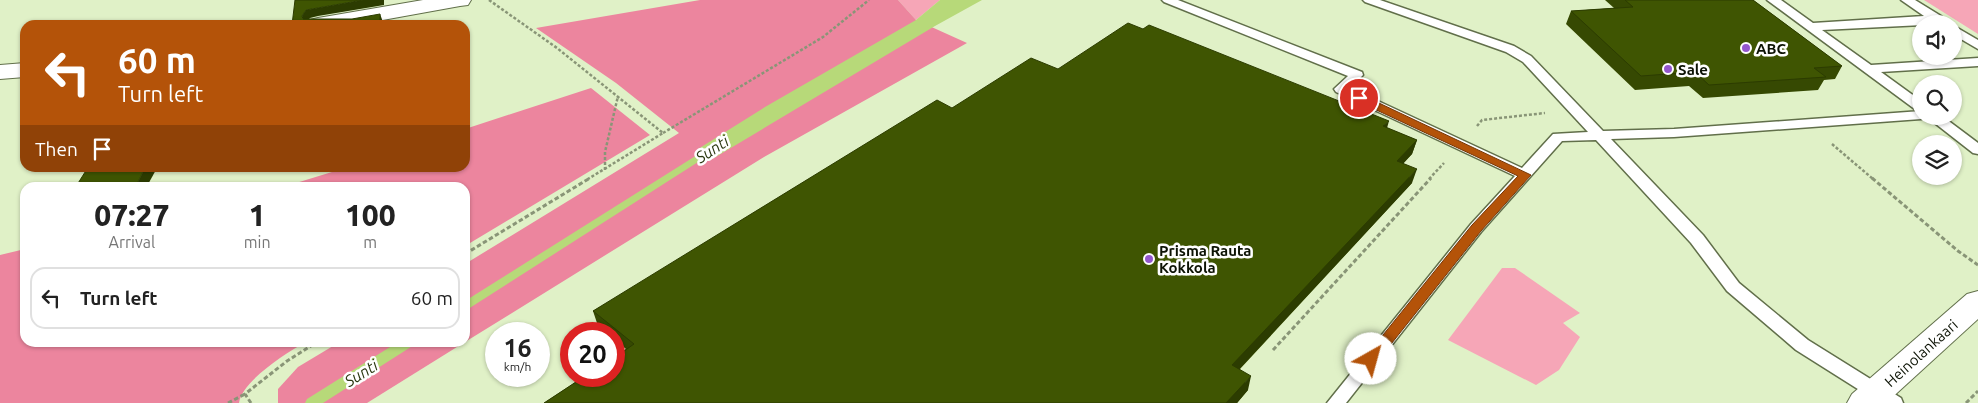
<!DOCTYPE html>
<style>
:root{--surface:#fff;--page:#f2f2f2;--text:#222;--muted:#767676;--line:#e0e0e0}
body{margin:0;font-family:Ubuntu,sans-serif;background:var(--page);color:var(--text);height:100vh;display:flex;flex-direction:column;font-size:19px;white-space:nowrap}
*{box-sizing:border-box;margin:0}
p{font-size:16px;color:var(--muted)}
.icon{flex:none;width:28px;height:28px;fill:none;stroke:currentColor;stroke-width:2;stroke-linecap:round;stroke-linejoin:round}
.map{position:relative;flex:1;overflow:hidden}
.panel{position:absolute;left:20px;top:182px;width:450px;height:165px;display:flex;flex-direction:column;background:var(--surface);border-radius:15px;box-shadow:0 1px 4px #0004}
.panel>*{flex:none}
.guide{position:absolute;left:20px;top:20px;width:450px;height:152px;border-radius:15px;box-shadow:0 1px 4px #0004;background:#b45309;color:#fff;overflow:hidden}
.buttons{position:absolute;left:1912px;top:15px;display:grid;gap:10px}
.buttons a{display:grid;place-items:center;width:50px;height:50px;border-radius:50%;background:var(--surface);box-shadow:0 1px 4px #0004;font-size:25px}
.speed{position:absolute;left:485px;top:322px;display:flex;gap:10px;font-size:25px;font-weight:700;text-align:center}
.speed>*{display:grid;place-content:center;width:65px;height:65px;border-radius:50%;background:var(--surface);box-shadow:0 1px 4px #0004;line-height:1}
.speed small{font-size:12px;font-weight:400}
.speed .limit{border:8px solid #d22;background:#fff;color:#111}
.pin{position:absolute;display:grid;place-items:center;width:42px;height:42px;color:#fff;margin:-21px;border:2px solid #fff;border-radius:50%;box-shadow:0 1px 5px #0007}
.me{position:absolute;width:55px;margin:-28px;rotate:38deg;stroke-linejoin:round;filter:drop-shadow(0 0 4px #0008)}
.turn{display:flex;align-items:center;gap:18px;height:105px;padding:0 15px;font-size:22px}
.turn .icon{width:65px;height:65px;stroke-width:2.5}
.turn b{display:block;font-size:35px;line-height:42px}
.then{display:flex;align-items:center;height:48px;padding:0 15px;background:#0003;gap:10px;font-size:19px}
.eta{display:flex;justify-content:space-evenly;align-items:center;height:85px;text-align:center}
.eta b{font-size:30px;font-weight:800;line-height:35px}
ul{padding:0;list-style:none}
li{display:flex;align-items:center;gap:15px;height:62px;margin:0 10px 8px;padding:0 5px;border:2px solid var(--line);border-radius:15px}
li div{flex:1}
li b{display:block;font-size:19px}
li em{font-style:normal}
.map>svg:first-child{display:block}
</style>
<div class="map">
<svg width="1978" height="403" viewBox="0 0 1978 403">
<rect width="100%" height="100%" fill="#e0f1c7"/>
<g fill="#f6a6b7">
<polygon points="898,0 940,0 916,20"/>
<polygon points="1924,0 1978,0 1978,34"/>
<polygon points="1502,268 1515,268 1580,313 1563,323 1580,337 1559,370 1536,385 1448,340"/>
</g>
<g fill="#ec859e">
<polygon points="700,0 898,0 916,20 967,43 764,157 465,342 465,264 679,133 616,83 536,28"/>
<polygon points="591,88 650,135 465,246 465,188 283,187 345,168 465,168 465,129"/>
<path d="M25,249V342L304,343C285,354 242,381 239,403H0V255Z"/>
<polygon points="465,342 367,403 278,403 278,389 298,367 338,343"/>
</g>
<polygon fill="#b7d979" points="940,0 982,0 935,26 714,158 698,149 765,107 916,20"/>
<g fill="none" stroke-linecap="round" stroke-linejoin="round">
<g fill="#b7d979" fill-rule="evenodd">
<polygon points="705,150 710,153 709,155 465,311 465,301"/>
<polygon points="398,342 415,342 414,345 323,403 305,403 307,399"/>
</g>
<g stroke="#616f4a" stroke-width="3">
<g id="service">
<polygon points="1162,0 1178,0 1362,72 1363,75 1350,88 1522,168 1553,134 1588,132 1523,62 1506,52 1365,2 1363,0 1380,0 1514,46 1531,56 1603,131 1674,129 1921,111 1916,110 1767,0 1781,0 1813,23 1924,16 1901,0 1915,0 1941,16 1945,21 1943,24 1822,30 1871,65 1978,58 1978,66 1881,72 1921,101 1921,116 1942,116 1978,143 1978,154 1973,153 1927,117 1921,119 1674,137 1611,139 1703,235 1739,283 1808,340 1901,398 1903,403 1880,403 1796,350 1727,291 1691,243 1596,140 1562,141 1481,232 1346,403 1327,403 1471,224 1515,176 1336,92 1334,89 1348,76 1164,2"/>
<polygon points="1954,26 1978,40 1978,49 1954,35"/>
</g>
</g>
<g stroke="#616f4a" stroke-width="2">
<g id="minor">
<polygon points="423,0 471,0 468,5 460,6 355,25 307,25 310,20 318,18"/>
<polygon points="25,63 25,77 0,79 0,65"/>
</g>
</g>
<g stroke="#616f4a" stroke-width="2">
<polygon id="tertiary" points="1978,291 1978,319 1886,403 1847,403 1852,394 1967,294"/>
</g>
<g stroke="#899577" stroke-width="2.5" stroke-dasharray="3 2" stroke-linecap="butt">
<polyline points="489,0 557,48 663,133 588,179"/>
<polyline points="1477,126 1482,120 1545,113"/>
<polyline points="663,133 823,37 869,0"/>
<polyline points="1832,144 1873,179"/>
<polyline points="605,170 605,152 618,96"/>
<polyline points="1429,179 1444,163"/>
</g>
<g stroke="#899577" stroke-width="3" stroke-dasharray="4.5 2.5" stroke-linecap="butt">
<polyline points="1872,178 1958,251 1978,265"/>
<polyline points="465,254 590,178"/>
<polyline points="1273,350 1431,178"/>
<polyline points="228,403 245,394"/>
<polyline points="251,403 245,394 287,361 317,342"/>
<polyline points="1966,403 1978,391"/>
</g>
<use href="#service" fill="#fff" fill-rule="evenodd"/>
<use href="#minor" fill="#fff" fill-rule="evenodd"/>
<use href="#tertiary" fill="#fff" fill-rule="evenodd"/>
</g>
<g fill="#364902">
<polygon points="1605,0 1753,0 1842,66 1835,79 1824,80 1818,90 1703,98 1689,86 1635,90 1566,24 1571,11 1614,8"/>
<polygon points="1058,69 1387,128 1417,140 1412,154 1403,163 1412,183 1240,369 1248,390 1237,403 544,403 626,349 614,339 614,334 607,334 598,326 593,311 952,108"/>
</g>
<g fill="#2c3c01">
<polygon points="363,0 384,0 384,5 318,16 310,18 305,24 302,16 306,10"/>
<polygon points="380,14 383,22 383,25 380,25"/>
<polygon points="1389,121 1385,135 1383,126"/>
<polygon points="1417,140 1412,154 1393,175 1397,161"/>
<polygon points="145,168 157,168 146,188 135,188"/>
<polygon points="1417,169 1412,183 1229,380 1232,365"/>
<polygon points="1251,376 1248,390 1237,403 1226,403"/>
</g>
<g fill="#3f5502" stroke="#2c3c01">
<polygon points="295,0 363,0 306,10 302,16 303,19 352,19 380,14 380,25 292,25"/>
<polygon points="1625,0 1753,0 1842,66 1814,68 1826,77 1709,85 1695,72 1641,76 1571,11 1633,7"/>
<polygon points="1128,23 1143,29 1149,25 1389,121 1383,126 1417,140 1397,161 1417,169 1232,365 1251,376 1226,403 544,403 585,376 614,376 614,358 634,344 593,311 937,100 952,108 1031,58 1058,69"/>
<polygon points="98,168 145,168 135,188 75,188 87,169"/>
</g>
<polygon fill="#b45309" stroke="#753606" points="1355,95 1362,95 1531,175 1481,231 1376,363 1366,363 1364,359 1366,356 1472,225 1518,176 1355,100"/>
<g fill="#9457ce" stroke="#fff" stroke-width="2">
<circle cx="1746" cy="48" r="5"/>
<circle cx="1668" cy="69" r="5"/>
<circle cx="1149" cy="259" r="5"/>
</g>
<g text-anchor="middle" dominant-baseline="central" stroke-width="5" stroke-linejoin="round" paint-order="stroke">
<g font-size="15" font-weight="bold" fill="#0d1305" stroke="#fff" text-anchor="start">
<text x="1756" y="48">ABC</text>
<text x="1678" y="69">Sale</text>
<text x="1159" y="250">Prisma Rauta<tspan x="1159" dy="17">Kokkola</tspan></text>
</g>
<g font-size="15" fill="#0d1305" stroke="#fff">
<text transform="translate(1921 353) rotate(-42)">Heinolankaari</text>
</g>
<g font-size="16" font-style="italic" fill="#2b3811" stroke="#fff">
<text transform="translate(712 149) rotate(-33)">Sunti</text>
<text transform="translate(361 373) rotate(-32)">Sunti</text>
</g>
</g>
</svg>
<div class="buttons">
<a><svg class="icon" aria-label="sound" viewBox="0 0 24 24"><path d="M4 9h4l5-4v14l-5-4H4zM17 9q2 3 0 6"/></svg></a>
<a><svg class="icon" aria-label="search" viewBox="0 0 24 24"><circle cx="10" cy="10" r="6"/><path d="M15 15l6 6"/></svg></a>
<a><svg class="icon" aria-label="layers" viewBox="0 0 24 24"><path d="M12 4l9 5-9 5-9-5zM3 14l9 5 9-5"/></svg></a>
</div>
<div class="speed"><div>16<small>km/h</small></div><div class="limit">20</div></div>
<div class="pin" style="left:1359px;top:98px;background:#d93025"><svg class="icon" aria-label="arrive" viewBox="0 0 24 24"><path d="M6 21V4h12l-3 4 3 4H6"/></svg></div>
<svg class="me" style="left:1371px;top:359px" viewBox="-20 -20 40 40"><circle r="19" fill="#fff"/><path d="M0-13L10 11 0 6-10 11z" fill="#b45309"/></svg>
<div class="guide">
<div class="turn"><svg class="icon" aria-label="left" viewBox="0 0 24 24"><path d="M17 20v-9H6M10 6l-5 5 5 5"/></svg><div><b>60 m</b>Turn left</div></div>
<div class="then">Then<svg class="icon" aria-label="arrive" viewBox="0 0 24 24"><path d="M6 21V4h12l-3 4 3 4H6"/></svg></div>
</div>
<section class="panel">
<div class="eta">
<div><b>07:27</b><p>Arrival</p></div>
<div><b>1</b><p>min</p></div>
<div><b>100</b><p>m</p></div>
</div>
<ul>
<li><svg class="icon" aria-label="left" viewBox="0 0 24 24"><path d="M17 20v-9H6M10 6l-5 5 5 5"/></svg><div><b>Turn left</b></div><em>60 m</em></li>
</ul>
</section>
</div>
